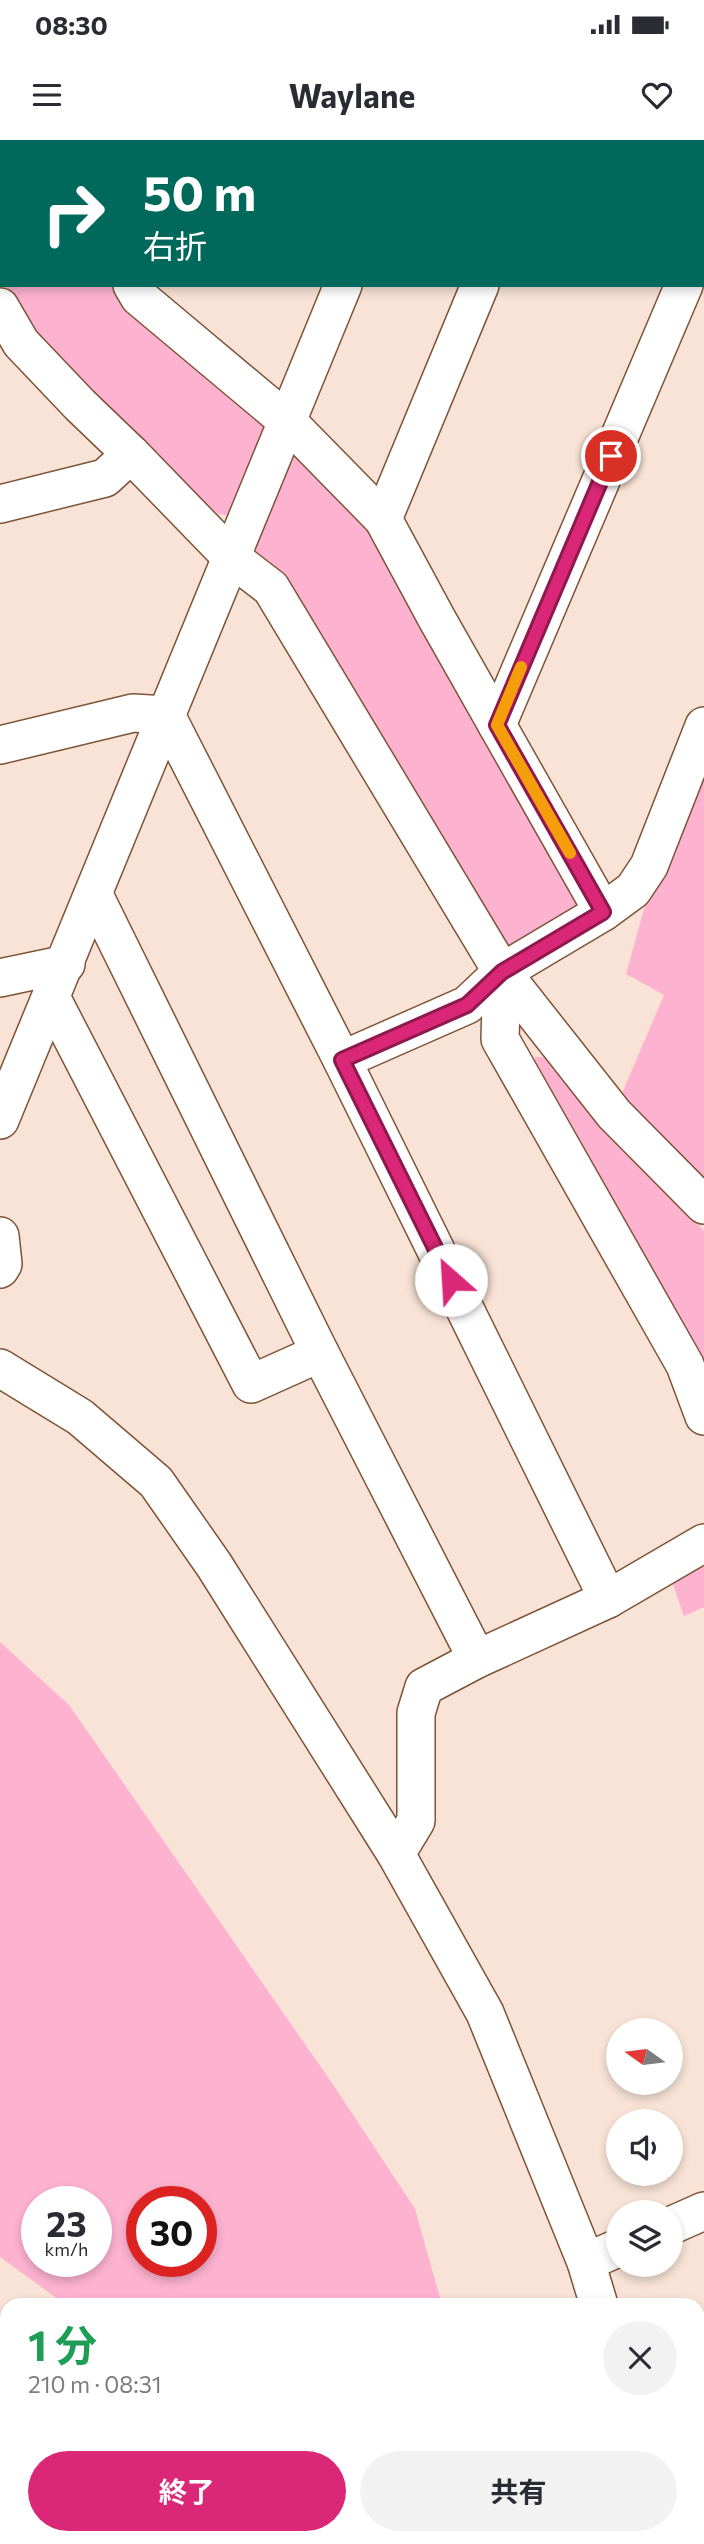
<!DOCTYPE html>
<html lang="ja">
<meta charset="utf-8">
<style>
:root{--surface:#fff;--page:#f2f2f3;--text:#2b2b33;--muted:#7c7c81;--accent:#db2777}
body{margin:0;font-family:Commissioner,"Noto Sans JP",sans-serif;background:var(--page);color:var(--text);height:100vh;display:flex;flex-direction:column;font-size:26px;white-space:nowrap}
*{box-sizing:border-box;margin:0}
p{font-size:23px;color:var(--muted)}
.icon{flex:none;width:38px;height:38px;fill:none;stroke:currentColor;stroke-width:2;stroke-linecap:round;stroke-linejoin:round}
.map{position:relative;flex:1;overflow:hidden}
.sheet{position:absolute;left:0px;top:2158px;width:705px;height:247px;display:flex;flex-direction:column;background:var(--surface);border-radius:21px 21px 0 0;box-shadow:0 4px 10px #0003}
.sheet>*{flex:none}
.banner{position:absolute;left:0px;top:0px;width:705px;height:147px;box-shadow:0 4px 10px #0003;background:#00695c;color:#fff;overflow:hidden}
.needle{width:46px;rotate:284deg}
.tools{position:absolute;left:606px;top:1878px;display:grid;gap:14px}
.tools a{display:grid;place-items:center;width:77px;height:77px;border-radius:50%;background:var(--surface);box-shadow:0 4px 10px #0003;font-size:35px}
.speed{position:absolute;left:21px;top:2046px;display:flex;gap:14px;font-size:35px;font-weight:700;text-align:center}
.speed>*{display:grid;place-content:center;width:91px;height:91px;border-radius:50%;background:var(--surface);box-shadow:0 4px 10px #0003;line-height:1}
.speed small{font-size:18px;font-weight:400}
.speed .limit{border:10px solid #d22;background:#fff;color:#111}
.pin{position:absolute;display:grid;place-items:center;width:60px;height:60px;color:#fff;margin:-30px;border:4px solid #fff;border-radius:50%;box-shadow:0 2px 7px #0007}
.me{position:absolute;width:77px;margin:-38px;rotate:334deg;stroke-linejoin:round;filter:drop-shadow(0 0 5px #0008)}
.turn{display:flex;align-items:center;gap:24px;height:147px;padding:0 28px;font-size:32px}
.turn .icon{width:91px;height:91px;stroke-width:2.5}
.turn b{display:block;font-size:49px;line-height:60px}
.round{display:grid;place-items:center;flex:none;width:74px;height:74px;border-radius:37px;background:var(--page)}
.summary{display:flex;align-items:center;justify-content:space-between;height:119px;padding:0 28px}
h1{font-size:42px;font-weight:700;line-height:52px;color:#1e9e55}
.button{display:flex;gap:14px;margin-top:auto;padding:14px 28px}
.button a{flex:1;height:80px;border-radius:42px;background:var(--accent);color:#fff;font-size:28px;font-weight:700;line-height:80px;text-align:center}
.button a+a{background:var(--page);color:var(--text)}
.status{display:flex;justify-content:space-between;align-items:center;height:49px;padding:0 35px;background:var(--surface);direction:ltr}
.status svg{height:19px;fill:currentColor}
header{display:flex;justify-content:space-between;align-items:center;height:91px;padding:0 28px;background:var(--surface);font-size:32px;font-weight:700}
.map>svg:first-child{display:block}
</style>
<div class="status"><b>08:30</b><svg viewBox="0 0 49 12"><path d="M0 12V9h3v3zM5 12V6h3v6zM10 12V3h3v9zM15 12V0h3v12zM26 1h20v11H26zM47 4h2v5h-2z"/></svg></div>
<header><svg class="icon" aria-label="menu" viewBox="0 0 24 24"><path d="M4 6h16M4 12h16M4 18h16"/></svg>Waylane<svg class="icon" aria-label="heart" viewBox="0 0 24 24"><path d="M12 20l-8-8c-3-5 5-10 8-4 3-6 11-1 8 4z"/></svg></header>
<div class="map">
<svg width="704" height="2404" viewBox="0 0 704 2404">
<rect width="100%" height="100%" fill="#f8e3d6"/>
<g fill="#fdb2d0" fill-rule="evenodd">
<polygon points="4,145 119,145 260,275 266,290 233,376 218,374 140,307 31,200"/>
<polygon points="307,310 377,386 582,752 577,770 513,808 501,801 257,423 255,398 291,315"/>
<polygon points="704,623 704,1052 620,958 664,855 626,834 644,769"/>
<polygon points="535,917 544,917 704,1091 704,1245 535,926"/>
<polygon points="704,1413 704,1467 684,1476 669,1433"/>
<path d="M0,1502L69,1565L334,1946L415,2069L442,2165H277L266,2159L232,2165H66L0,2117ZM37,2062H96V2121H37ZM142,2062H201V2121H142Z"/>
<polygon points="355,2398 534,2398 538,2404 354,2404"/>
</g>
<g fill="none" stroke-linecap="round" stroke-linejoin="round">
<g stroke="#7e5336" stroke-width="40">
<g id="street">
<polyline points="96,0 96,2"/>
<polyline points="173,2 173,0"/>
<polyline points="403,2 404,0"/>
<polyline points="540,2 541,0"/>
<polyline points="704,97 704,96"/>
<polyline points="132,145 139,157 287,281 383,379 437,479 603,772"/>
<polyline points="0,167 21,203 80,265 131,314 232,418 271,448 502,832 614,974 704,1065"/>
<polyline points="0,364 105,338 131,314"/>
<polyline points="383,379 480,145"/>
<polyline points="497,585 684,145"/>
<polyline points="0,605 133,573 166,575 342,920 608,1459"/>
<polyline points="94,755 320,1213 477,1519"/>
<polyline points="502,832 500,899 685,1225 704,1276"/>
<polyline points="0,838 66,824"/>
<polyline points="52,859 251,1244 320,1213"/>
<polyline points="342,920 467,865 502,832 603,772 633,750 649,726 704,586"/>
<polyline points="0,980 343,145"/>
<polyline points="0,1096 3,1124 0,1129"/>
<polyline points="0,1228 80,1277 156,1342 214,1425 396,1714 485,1873 586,2122 599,2165"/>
<polyline points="396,1714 416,1681 416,1573 424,1547 477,1519 608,1459 704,1403"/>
<polyline points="670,2086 704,2071"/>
<polyline points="586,2122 618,2108"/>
<polyline points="668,2398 670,2404"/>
</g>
</g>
<use href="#street" stroke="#fff" stroke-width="37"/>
</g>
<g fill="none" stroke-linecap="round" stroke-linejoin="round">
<g stroke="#8e194d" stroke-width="18">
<polyline id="route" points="451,1140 342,920 467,865 502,832 603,772 497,585 611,316"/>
</g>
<use href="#route" stroke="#db2777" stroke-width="12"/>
<polyline stroke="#f59e0b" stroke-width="12" points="521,527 497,585 570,713"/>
</g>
</svg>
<div class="tools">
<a><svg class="needle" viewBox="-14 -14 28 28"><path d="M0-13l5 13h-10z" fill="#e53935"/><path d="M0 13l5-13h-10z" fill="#7c7c81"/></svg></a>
<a><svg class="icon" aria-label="sound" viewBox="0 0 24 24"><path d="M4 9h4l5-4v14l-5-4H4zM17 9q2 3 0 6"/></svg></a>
<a><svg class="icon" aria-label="layers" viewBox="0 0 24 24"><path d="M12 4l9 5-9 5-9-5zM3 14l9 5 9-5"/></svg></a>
</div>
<div class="speed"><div>23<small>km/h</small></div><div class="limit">30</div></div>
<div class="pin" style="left:611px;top:316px;background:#d93025"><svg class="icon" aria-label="arrive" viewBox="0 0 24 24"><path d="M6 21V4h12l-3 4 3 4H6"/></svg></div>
<svg class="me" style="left:451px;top:1140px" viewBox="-20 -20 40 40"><circle r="19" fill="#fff"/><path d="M0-13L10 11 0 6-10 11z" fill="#db2777"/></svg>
<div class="banner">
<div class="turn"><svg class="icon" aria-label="right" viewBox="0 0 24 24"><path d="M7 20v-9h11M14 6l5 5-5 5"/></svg><div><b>50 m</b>右折</div></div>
</div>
<section class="sheet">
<div class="summary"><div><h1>1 分</h1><p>210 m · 08:31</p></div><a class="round"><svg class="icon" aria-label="close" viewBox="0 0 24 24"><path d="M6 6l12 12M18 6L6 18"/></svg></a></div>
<div class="button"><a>終了</a><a>共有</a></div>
</section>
</div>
